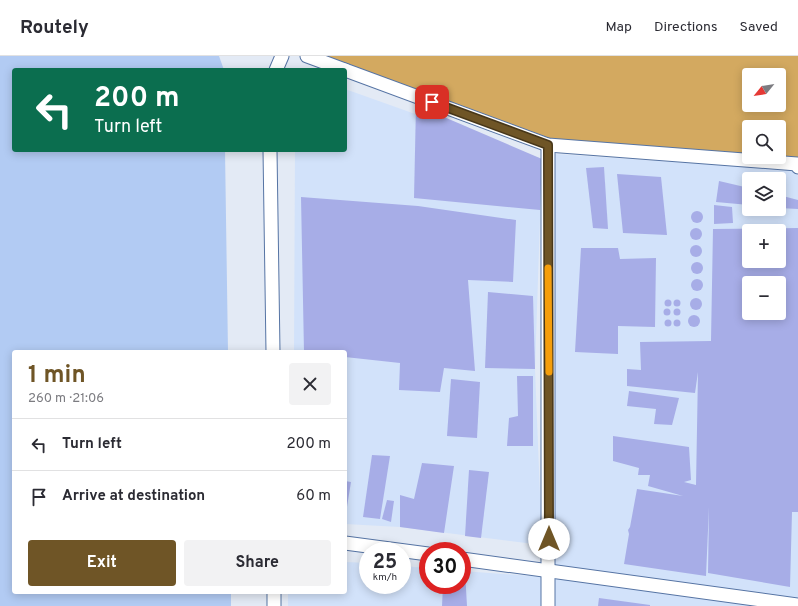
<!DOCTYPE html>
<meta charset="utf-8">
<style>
:root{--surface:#fff;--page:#f2f2f3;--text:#2b2b33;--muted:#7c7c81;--line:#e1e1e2;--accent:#6f5526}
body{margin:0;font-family:Overpass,sans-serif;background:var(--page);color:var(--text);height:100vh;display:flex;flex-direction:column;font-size:15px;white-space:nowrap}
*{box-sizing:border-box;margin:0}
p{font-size:13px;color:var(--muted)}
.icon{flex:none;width:22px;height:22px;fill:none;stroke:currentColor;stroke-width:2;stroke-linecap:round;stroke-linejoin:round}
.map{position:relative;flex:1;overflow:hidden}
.panel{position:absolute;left:12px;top:294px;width:335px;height:244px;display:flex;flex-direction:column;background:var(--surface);border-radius:4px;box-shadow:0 2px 10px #0003}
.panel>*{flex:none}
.top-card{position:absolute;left:12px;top:12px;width:335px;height:84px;border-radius:4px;box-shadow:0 2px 10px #0003;background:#0b6e4f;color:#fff;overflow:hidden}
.needle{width:26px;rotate:240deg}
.tools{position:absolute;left:742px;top:12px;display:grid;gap:8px}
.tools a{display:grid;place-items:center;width:44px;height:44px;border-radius:4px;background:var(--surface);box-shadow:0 2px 10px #0003;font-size:20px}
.speed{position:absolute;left:359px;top:486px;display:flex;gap:8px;font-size:20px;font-weight:700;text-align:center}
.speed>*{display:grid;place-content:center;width:52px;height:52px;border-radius:50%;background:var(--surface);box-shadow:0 2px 10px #0003;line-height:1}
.speed small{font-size:10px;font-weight:400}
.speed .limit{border:6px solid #d22;background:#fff;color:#111}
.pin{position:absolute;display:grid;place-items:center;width:34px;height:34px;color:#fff;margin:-17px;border-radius:8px;box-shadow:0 2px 6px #0006}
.me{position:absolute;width:44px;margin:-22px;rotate:0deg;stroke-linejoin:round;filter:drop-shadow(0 0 3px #0008)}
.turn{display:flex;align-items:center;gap:14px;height:84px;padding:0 16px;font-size:18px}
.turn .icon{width:52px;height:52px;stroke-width:2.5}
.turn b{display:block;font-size:28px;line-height:34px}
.round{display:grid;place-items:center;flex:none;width:42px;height:42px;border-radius:4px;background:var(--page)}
.head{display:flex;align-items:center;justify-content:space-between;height:68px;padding:0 16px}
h1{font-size:24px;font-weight:700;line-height:30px;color:var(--accent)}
.action{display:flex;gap:8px;margin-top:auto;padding:8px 16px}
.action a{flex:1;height:46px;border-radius:4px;background:var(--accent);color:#fff;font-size:16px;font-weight:700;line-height:46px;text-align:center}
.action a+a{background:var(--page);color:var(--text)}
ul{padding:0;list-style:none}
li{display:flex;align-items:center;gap:12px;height:52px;padding:0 16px;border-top:1px solid var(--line)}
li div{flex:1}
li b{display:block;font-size:15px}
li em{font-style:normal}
header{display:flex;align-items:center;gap:24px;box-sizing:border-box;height:56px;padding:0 20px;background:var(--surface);border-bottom:1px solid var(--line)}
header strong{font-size:19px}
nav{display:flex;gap:22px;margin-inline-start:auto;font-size:14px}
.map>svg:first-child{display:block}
</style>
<header>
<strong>Routely</strong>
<nav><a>Map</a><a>Directions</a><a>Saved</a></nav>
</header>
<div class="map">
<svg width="798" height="550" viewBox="0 0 798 550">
<rect width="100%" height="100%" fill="#e3eaf5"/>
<g fill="#d2e2fa" fill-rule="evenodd">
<polygon points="345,33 542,103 535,313 542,489 400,471 345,468 345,296 294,296 295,94 345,94"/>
<path d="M555,98L794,114L798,120V550H548ZM749,123H779V153H749ZM749,175H779V205H749ZM749,227H779V257H749Z"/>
<polygon points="345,506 368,507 368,529 402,529 402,510 428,512 428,529 462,529 462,515 544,521 543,550 288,550 288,536 345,536"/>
</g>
<path fill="#d3a960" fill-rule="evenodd" d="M304,0H798V111L548,89ZM749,19H779V49H749ZM749,71H779V101H749Z"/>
<polygon fill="#b2cbf3" points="0,0 219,0 224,14 14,14 14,94 225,94 228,296 14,296 14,536 231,536 231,550 0,550"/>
<g fill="#a7ade7" fill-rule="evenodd">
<polygon points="416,49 542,103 540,154 414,142"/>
<polygon points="604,111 608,173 593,172 586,112"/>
<polygon points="617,118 661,121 667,179 623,177"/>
<polygon points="719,125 749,132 749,149 716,146"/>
<polygon points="779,139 798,144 798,153 779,152"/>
<polygon points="301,141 418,150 516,164 513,226 468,224 475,315 444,312 440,336 399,334 400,307 345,301 345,296 304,296"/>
<polygon points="714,149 732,151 733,167 714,168"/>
<circle cx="697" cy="161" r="6"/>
<circle cx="696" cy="178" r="6"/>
<path d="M798,172V456H792L790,531L708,517L709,451L706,520L624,508L629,478L628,474L630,471L637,433L683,440L648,430L650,419H638L639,412L613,405V380L689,391L691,424L684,426L696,429L698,316L695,337L627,330V313L641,314L640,286L711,285L713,173ZM749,175H779V205H749ZM749,227H779V257H749Z"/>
<circle cx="696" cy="195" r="6"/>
<polygon points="581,192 618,192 620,203 656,202 655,271 618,270 618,298 575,296"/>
<circle cx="697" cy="212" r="6"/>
<circle cx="697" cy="229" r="6"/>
<polygon points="488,236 533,240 535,313 485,312"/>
<circle cx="696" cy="248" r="6"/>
<circle cx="677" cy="247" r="3.5"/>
<circle cx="668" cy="247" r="3.5"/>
<circle cx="677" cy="256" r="3.5"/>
<circle cx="667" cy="256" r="3.5"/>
<circle cx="694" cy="265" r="6"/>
<circle cx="668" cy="267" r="3.5"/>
<circle cx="677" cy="267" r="3.5"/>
<polygon points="517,320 533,320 533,390 507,390 509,362 518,360"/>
<polygon points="451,323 480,326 477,382 447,380"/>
<polygon points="629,335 679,342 672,369 654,368 656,353 627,350"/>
<polygon points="372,399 390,400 380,463 363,461"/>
<polygon points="422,407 454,410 444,477 400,471 400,439 414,443"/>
<polygon points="469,414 489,416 481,482 465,480"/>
<polygon points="345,425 351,426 346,457 345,456"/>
<polygon points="387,444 394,445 391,466 382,463"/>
<polygon points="462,515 465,515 467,550 442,550 443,529 462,529"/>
<polygon points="599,542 650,549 650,550 598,550"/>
</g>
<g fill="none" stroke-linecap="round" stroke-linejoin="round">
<g stroke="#5674a4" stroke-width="15">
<g id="minor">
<polyline points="307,0 345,14"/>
<polyline points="276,14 282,0"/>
<polyline points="345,14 548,89 797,108 798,111"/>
<polyline points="548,89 548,550"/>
<polyline points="270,94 273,296"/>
<polyline points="345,487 428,498"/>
<polyline points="462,503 798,549"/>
<polyline points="274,550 274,536"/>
</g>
</g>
<use href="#minor" stroke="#fff" stroke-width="13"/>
</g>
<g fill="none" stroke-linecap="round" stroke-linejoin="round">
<g stroke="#483719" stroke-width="10">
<polyline id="route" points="432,46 548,89 549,483"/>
</g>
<use href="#route" stroke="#6f5526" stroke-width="7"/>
<polyline stroke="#f59e0b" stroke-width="7" points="548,212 549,316"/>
</g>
</svg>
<div class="tools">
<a><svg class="needle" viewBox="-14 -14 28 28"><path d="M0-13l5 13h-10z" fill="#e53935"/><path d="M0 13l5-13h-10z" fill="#7c7c81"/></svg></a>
<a><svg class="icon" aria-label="search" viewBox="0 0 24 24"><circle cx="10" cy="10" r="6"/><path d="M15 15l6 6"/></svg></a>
<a><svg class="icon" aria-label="layers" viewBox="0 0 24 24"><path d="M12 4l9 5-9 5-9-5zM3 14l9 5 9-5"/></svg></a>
<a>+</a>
<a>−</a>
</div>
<div class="speed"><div>25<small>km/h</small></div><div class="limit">30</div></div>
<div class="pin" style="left:432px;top:46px;background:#d93025"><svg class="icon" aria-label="arrive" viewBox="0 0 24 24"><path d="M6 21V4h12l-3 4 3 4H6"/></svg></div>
<svg class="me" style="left:549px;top:483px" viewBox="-20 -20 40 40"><circle r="19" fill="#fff"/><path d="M0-13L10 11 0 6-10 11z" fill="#6f5526"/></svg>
<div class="top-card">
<div class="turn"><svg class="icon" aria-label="left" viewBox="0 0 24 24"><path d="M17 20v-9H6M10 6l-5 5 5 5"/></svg><div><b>200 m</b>Turn left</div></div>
</div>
<section class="panel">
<div class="head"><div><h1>1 min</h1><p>260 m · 21:06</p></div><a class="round"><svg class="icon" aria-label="close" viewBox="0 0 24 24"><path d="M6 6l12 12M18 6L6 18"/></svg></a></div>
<ul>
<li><svg class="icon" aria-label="left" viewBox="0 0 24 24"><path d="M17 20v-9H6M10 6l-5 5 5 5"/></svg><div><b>Turn left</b></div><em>200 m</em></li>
<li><svg class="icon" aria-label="arrive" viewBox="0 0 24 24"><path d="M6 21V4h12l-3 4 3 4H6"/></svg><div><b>Arrive at destination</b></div><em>60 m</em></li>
</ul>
<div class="action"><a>Exit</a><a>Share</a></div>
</section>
</div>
